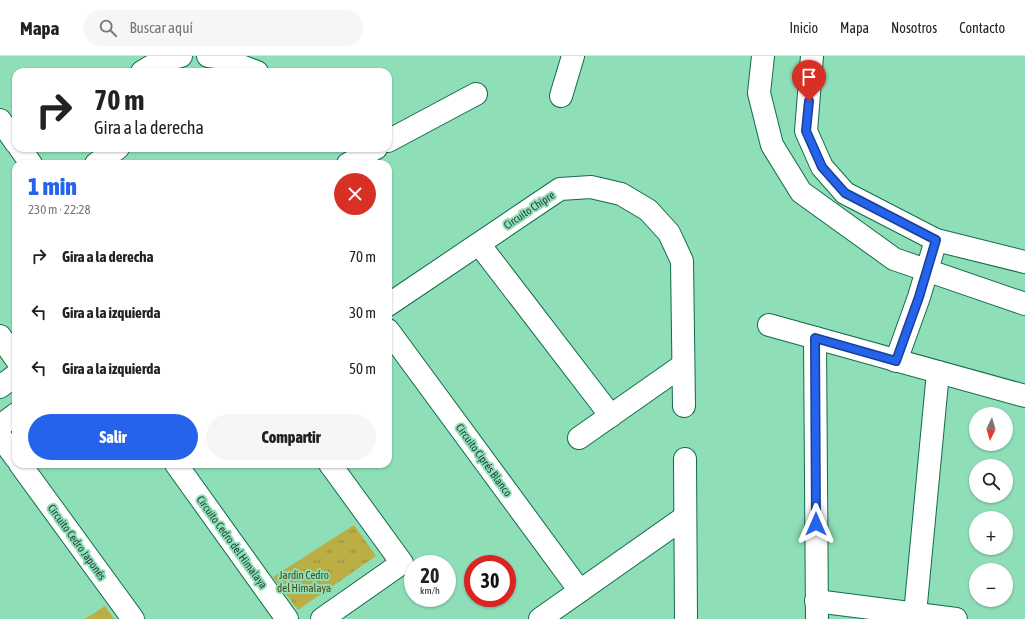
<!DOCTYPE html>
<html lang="es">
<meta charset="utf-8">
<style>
:root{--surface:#fff;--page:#f6f6f6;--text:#222;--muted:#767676;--line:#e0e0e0;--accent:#2563eb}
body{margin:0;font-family:"Asap Condensed",sans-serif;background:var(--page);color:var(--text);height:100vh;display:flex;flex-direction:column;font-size:15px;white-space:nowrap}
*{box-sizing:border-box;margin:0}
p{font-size:13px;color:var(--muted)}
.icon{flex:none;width:22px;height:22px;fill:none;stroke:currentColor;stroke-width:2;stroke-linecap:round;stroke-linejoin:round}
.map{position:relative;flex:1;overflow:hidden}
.details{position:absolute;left:12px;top:104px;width:380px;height:308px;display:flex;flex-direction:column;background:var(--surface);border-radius:12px;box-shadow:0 1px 3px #0004}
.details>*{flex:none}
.hud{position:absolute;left:12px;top:12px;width:380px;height:84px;border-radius:12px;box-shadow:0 1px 3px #0004;background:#fff;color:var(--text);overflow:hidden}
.needle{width:26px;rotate:185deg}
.fabs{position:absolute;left:969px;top:351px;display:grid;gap:8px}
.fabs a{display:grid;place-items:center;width:44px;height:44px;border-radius:50%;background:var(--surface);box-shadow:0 1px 3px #0004;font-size:20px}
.speed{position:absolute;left:404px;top:499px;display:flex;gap:8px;font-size:20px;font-weight:700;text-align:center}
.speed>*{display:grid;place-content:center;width:52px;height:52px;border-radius:50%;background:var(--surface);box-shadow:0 1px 3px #0004;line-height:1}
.speed small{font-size:10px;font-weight:400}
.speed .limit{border:6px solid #d22;background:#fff;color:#111}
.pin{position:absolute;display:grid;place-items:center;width:34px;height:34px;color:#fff;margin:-41px -17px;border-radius:50% 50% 50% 0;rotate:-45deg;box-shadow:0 0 4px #0007}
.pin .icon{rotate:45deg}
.me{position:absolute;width:44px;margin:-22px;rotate:0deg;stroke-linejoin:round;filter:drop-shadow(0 0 3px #0008)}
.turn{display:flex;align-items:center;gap:14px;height:84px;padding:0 16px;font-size:18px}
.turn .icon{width:52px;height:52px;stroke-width:2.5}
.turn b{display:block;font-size:28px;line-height:34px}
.round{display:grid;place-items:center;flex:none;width:42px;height:42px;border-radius:21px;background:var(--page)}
.summary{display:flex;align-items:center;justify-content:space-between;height:68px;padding:0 16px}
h1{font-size:24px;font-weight:800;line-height:30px;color:var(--accent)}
.action{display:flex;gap:8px;margin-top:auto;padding:8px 16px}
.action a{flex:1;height:46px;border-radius:24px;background:var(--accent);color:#fff;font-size:16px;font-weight:800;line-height:46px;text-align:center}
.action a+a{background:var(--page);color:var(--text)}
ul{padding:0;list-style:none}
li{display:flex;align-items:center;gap:12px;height:56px;padding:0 16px}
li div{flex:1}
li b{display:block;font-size:15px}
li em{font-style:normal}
header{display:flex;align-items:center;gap:24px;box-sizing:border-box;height:56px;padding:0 20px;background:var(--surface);border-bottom:1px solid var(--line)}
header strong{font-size:19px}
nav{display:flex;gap:22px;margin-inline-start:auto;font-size:14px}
.search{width:280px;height:36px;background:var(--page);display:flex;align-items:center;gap:10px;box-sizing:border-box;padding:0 14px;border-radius:22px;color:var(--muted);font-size:15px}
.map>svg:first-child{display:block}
</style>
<header>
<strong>Mapa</strong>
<div class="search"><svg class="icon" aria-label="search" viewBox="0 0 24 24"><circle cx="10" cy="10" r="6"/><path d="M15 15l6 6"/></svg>Buscar aquí</div>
<nav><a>Inicio</a><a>Mapa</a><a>Nosotros</a><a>Contacto</a></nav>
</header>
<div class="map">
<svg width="1025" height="563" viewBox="0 0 1025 563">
<defs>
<pattern id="park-tufts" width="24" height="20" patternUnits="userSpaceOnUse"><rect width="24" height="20" fill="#bbae44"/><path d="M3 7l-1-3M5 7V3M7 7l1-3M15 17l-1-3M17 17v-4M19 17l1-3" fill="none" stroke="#978f39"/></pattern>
</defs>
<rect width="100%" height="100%" fill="#8edeb8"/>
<g fill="url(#park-tufts)">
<polygon points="354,469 376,500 298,554 273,521"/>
<polygon points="105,550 114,563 85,563"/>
</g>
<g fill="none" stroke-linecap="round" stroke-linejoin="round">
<g stroke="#116c4b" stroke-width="24">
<g id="minor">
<polyline points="208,0 217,1 257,16"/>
<polyline points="763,0 759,37 772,89 801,136 894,203 1025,248"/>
<polyline points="812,0 806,75 822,111 845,137 936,184 1025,206"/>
<path d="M142,16C154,8 167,2 181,0"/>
<polyline points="561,40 573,0"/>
<polyline points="0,64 16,87"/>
<polyline points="388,85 476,38"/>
<polyline points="20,92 31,108"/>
<polyline points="96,108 118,92"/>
<polyline points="348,108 376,92"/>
<polyline points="479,188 611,360"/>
<polyline points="388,249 560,133 591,131 621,138 648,154 669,177 682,205 684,350"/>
<polyline points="769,269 1025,340"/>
<polyline points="388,274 580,535"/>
<polyline points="0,280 16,303"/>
<polyline points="815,282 817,563"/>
<polyline points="896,305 919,241 936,184"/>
<polyline points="0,331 16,319"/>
<polyline points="0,370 16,358"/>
<polyline points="0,380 16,402"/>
<polyline points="579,382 683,309"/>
<polyline points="685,403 686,563"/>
<polyline points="20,408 133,563"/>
<polyline points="176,408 287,563"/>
<polyline points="816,545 956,563"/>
<polyline points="915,558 938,316"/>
<polyline points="322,563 402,507 330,408"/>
<polyline points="540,563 685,461"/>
</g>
</g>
<use href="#minor" stroke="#fff" stroke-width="22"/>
</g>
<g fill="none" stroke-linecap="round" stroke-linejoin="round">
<g stroke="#184099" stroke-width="10">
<polyline id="route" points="809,45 806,75 822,111 845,137 936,184 919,241 896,305 815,282 816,468"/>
</g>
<use href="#route" stroke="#2563eb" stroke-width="7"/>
</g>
<g text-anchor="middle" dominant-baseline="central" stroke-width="4" stroke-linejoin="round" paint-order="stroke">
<g font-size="11" fill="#1c3e2f" stroke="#8edeb8">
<text transform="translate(529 154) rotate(-34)">Circuito Chipre</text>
<text transform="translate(484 404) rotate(54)">Circuito Ciprés Blanco</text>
<text transform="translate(77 486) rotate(54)">Circuito Cedro Japonés</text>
<text transform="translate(232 486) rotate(54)">Circuito Cedro del Himalaya</text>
</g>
<g font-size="11" fill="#514b1b" stroke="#8edeb8">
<text x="304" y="519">Jardin Cedro<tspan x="304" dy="13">del Himalaya</tspan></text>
</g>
</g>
</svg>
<div class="fabs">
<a><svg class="needle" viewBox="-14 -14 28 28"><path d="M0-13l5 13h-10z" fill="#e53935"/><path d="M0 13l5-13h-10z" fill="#767676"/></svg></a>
<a><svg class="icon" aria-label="search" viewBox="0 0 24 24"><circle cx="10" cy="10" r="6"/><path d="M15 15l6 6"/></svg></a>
<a>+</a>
<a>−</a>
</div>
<div class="speed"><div>20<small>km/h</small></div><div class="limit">30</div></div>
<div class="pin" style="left:809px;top:45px;background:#d93025"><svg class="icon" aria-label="arrive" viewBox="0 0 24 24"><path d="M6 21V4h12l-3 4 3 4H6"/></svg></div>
<svg class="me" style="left:816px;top:468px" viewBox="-20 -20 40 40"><path d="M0-17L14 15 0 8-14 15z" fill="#2563eb" stroke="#fff" stroke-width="4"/></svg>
<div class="hud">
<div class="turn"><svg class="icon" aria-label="right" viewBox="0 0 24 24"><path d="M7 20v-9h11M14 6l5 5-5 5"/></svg><div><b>70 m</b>Gira a la derecha</div></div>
</div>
<section class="details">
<div class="summary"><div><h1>1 min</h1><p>230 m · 22:28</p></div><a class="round" style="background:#d93025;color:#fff"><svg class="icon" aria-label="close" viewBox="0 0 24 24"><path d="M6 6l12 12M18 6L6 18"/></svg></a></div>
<ul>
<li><svg class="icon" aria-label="right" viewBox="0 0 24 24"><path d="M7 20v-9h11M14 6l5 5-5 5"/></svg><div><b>Gira a la derecha</b></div><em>70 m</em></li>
<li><svg class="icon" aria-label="left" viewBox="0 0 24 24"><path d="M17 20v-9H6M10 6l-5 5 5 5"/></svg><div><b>Gira a la izquierda</b></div><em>30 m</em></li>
<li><svg class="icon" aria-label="left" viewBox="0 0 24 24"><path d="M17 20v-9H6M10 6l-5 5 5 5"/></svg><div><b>Gira a la izquierda</b></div><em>50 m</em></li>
</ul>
<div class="action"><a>Salir</a><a>Compartir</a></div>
</section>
</div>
